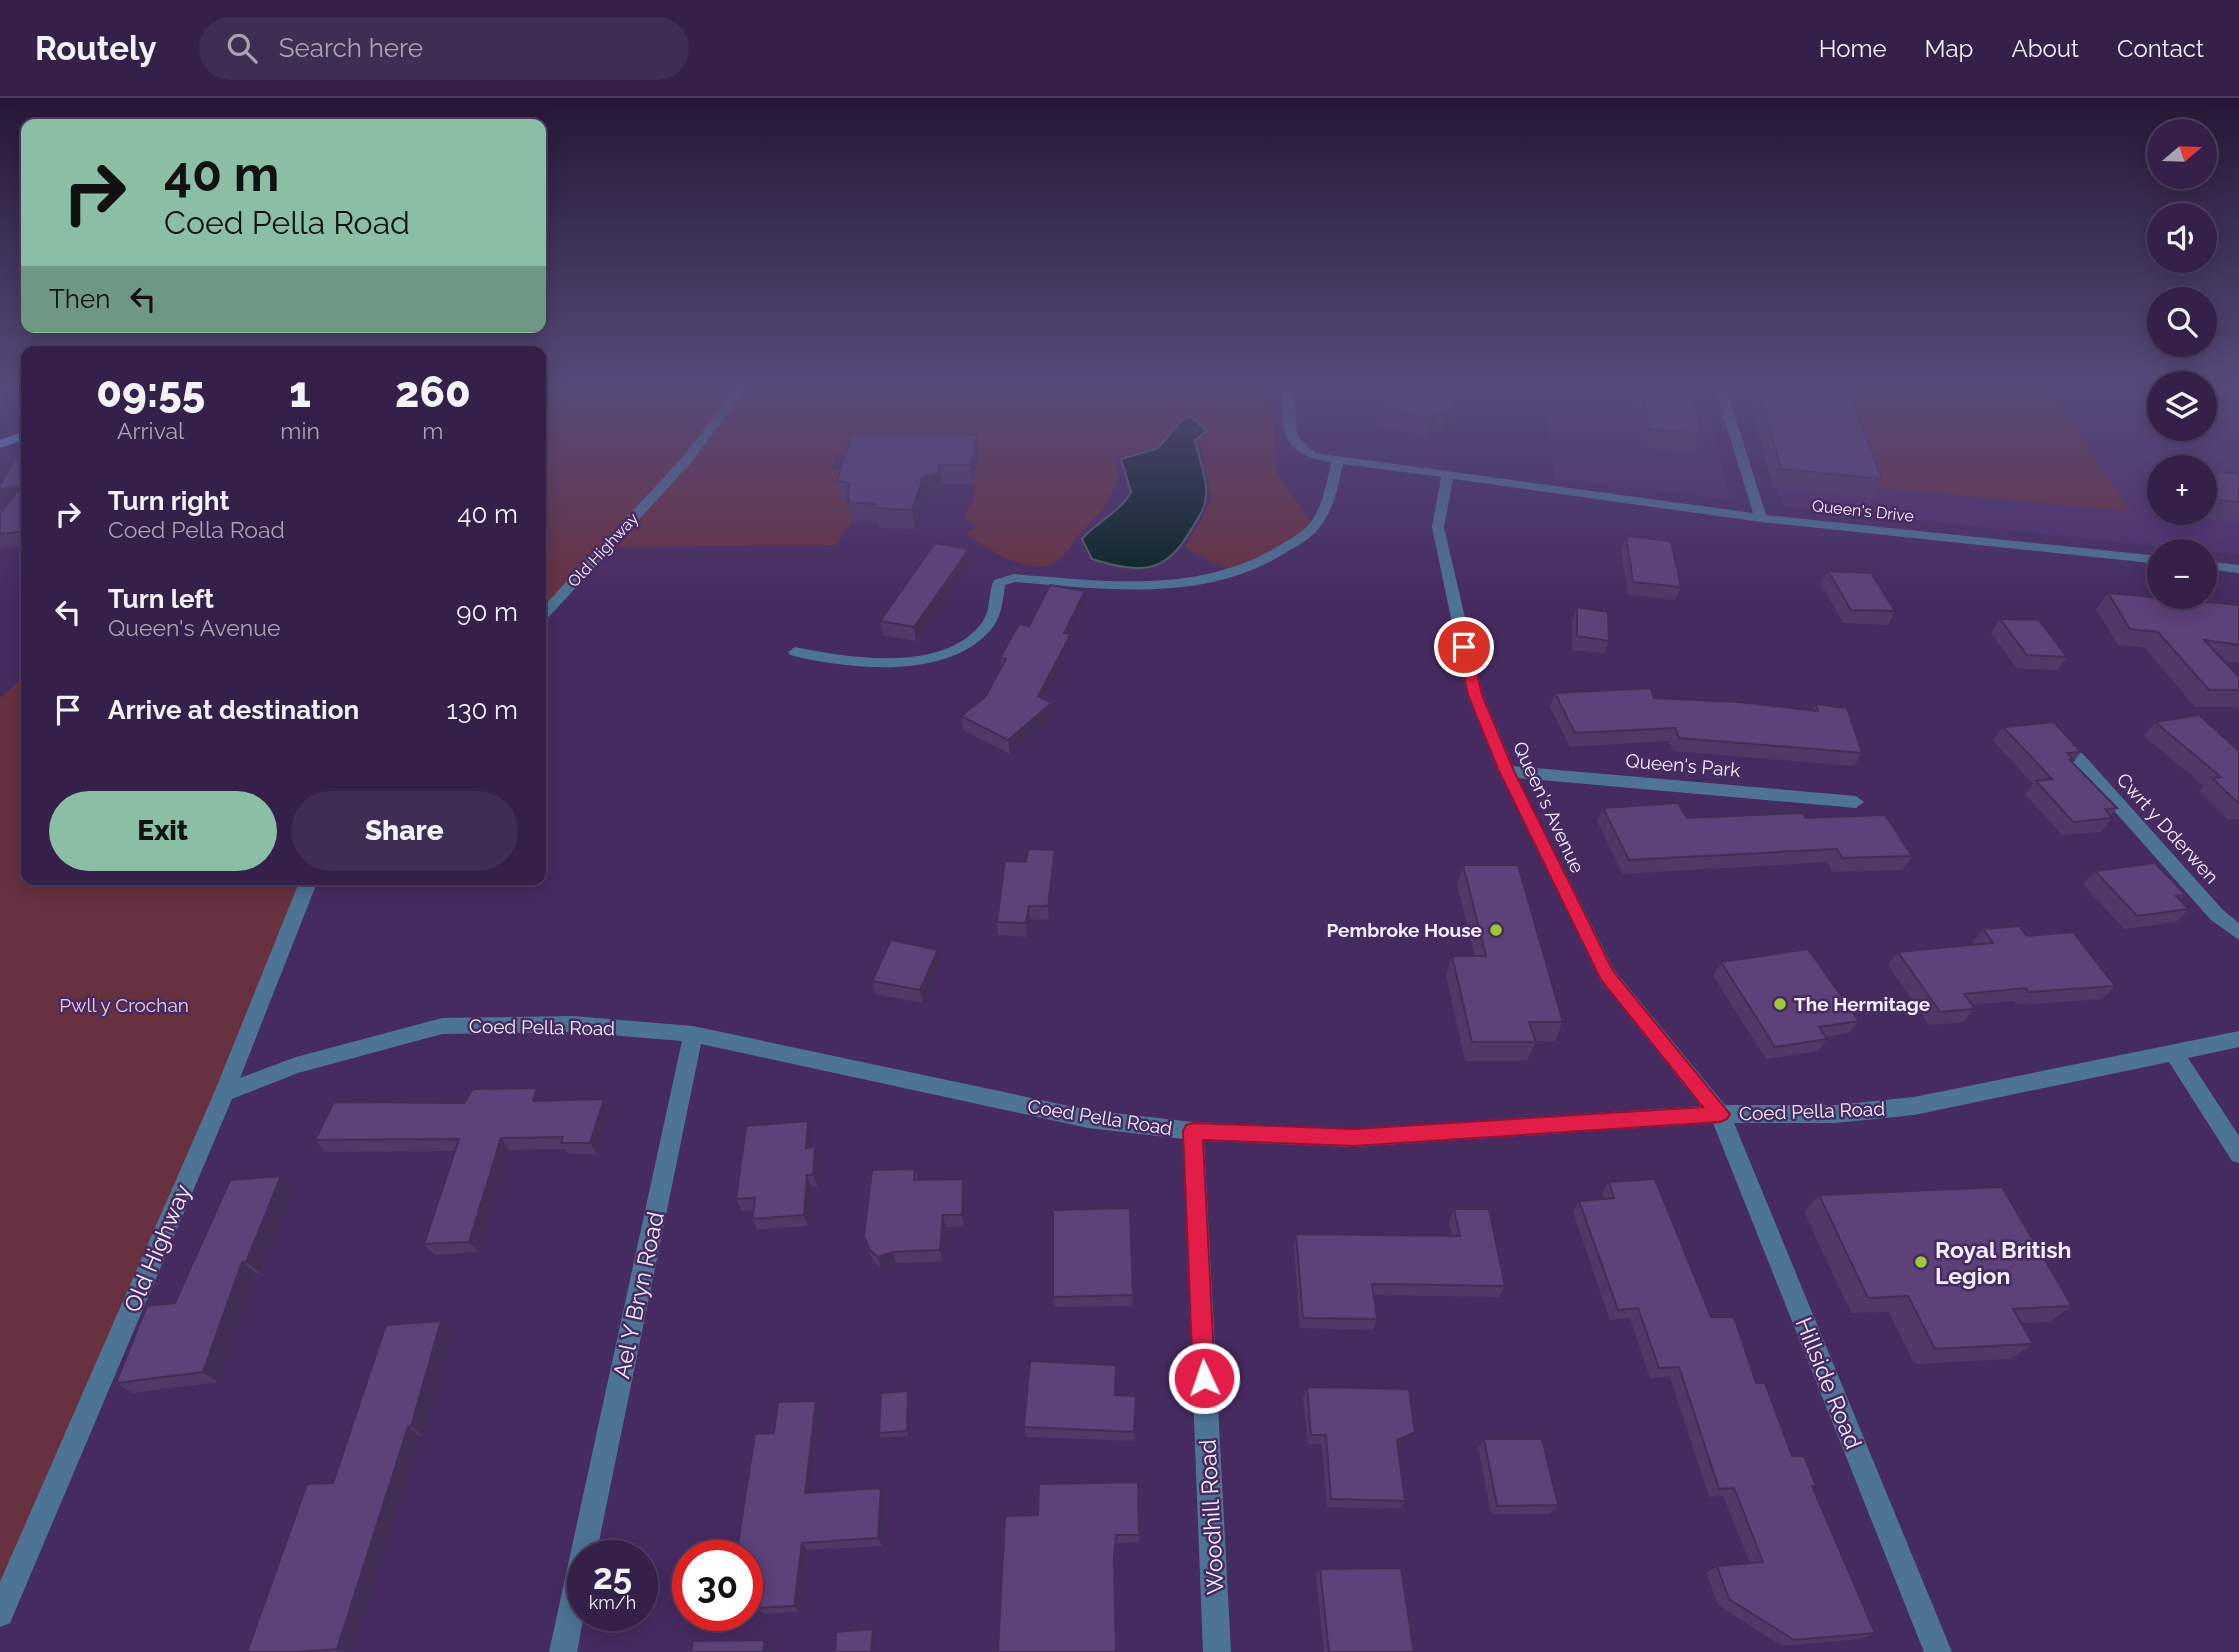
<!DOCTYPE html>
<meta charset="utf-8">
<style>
:root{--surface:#342049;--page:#3f2d53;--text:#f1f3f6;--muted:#a9a3b4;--line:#4e3e61;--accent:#8abfa5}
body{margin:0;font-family:Raleway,sans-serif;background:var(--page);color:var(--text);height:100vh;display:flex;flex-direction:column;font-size:26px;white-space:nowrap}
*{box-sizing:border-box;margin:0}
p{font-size:23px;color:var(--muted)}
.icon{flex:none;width:38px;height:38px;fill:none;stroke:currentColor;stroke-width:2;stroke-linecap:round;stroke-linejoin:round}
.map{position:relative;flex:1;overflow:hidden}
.panel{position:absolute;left:21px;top:248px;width:525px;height:539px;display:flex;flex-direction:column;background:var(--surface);border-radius:14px;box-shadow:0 4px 18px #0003,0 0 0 2px var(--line)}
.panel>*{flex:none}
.hud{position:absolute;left:21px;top:21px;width:525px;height:214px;border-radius:14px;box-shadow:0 4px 18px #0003,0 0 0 2px var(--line);background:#8abfa5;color:#111;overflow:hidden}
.needle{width:46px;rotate:71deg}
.controls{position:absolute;left:2147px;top:21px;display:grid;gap:14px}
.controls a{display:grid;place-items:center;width:70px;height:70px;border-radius:50%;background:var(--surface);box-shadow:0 4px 18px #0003,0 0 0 2px var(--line);font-size:35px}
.speed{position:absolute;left:567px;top:1442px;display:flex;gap:14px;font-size:35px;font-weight:700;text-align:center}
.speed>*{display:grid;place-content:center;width:91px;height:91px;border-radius:50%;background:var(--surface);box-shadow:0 4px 18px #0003,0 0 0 2px var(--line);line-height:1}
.speed small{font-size:18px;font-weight:400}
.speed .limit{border:10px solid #d22;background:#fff;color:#111}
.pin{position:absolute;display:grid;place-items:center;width:60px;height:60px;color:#fff;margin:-30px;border:4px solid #fff;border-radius:50%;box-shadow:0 2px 7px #0007}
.me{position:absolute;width:77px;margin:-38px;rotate:357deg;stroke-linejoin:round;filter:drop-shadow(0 0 5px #0008)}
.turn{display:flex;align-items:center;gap:24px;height:147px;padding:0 28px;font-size:32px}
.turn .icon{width:91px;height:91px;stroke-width:2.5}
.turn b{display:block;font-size:49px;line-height:60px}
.then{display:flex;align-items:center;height:66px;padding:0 28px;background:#0003;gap:14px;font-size:26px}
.eta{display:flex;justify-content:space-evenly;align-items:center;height:119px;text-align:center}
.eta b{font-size:42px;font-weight:800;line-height:49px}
.primary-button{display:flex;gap:14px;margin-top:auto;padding:14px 28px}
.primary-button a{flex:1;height:80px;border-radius:42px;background:var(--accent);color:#111;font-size:28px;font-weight:800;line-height:80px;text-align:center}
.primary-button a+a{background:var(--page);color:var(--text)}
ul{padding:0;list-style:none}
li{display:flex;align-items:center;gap:21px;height:98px;padding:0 28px}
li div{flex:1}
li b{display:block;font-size:26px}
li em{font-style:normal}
header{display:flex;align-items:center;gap:42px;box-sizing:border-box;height:98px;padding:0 35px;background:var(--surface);border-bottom:2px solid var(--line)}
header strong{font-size:33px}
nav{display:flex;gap:38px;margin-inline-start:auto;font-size:24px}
.search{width:490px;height:63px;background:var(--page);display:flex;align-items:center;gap:18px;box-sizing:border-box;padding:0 24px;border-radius:38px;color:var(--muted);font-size:26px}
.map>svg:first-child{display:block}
</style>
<header>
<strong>Routely</strong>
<div class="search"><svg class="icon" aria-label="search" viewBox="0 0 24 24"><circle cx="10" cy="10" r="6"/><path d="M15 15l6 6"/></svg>Search here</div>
<nav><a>Home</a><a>Map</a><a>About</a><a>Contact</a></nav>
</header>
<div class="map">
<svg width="2239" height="1554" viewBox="0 0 2239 1554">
<rect width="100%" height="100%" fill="#462b61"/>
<g fill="#4e2f6d" fill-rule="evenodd">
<polygon points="1701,287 1731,402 1555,381 1544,288"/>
<path d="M2159,287L2160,331H2205V287H2239V457L1783,408L1744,288ZM2160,369H2205V415H2160Z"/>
</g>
<g fill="#68313f">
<path d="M541,287H1270L1277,376L1314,428L1231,474L1185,450L1212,402L1196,325L1165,346L1113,361L1119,375C1112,401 1100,415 1081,434C1074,442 1069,453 1061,460C1035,484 988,451 966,436L977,428L963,419L975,399L973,382L978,356L837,355L831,372L849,373L841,402L852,404L851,423L836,447L606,449L541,519Z"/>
<polygon points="2048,287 2131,414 1879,389 1834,288"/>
<polygon points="26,577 26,782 309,782 0,1515 0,600"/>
</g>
<path fill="#05231f" stroke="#4d6062" stroke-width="2" d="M1191,319L1207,333L1195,342C1198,359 1207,379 1206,395C1206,409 1199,419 1192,430C1166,477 1141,476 1092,461L1082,441C1096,424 1121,414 1131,394L1121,361L1158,350L1183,321Z"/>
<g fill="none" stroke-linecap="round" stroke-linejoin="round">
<g fill="#4d7495" fill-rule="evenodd">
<polygon points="738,287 749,287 689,367 546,522 541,523 541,511 681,361"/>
<path d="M1282,287H1294L1297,337L1315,355L1753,415L1714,287H1725L1766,417L2160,458V466L1761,424L1453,381L1444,429L1483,597L1513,668L1856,698L1864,704L1856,710L1518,680L1614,872L1725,1007H1835L1914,999L2239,933V949L2188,960L2239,1038V1065L2232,1063L2169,964L1914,1017L1835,1025H1734L1952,1554H1924L1713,1025L1354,1049L1204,1043L1231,1554H1203L1183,1041L1088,1030L701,946L596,1458H583L584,1517L577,1554H549L682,943L573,934L442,936L298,975L232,1001L10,1525L0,1529V1484L214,995L300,782H318L240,980L296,959L442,920L573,918L693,928L1088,1012L1193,1024L1354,1031L1701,1008L1600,882L1499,673L1467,597L1432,429L1441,379L1343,366C1338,388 1334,412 1319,430C1311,441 1297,448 1285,455C1205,506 1104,491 1015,484L1005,487C1003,501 1002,517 993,529C951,583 850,572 790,557L788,554L795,549C848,560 947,576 983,523C991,511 988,494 994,482L1014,476C1104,483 1200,497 1280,447C1290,441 1303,434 1310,425C1323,408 1327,384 1331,364C1279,357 1282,332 1282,287Z"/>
<polygon points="2205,463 2239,467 2239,475 2205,471"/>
<polygon points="2068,645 2074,646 2223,812 2239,825 2239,842 2211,822 2062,654 2060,650"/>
</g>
<polygon fill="#57aaed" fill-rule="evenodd" points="22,334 26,334 26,341 0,350 0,342"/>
</g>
<g fill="#503868">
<polygon points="1468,287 1464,306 1441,336 1432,333 1427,340 1376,327 1379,308"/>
<polygon points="1632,287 1691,287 1701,336 1694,355 1642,350"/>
<polygon points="1745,287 1846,287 1882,381 1873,401 1773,390"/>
<polygon points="2090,287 2160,287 2160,294 2153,304 2097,299"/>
<polygon points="977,337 979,356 972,386 943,386 941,394 925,399 915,431 879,430 879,425 851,423 848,403 840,402 837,383"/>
<polygon points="26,359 26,447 0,449 0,415 9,404 7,404"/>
<polygon points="2205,372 2239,376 2239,425 2189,420 2185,415 2205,415"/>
<polygon points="1626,438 1681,489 1675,502 1628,497 1621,451"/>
<polygon points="970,464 916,543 883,537 880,523"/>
<polygon points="1828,473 1895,513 1888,527 1843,525 1821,486"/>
<polygon points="1085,493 1085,506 1071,536 1072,550 1044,601 1052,605 1053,619 1010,656 963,632 961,618 985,599 1001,571 1000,560 1029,528"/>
<polygon points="2108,495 2239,507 2239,565 2224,563 2239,579 2239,606 2237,609 2195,609 2145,550 2118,547 2096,511"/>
<polygon points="1577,509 1609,543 1604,556 1572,552 1572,523"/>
<polygon points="2000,521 2067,559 2058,572 2017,571 1991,535"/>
<polygon points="1555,595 1654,600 1812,612 1816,606 1862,655 1854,668 1673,653 1669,643 1570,649 1550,609"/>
<polygon points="2155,624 2239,653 2239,721 2228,722 2199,693 2204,688 2144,638"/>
<polygon points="2003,629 2081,654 2073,665 2117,710 2110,718 2112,720 2101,734 2062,737 2025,696 2033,686 1993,643"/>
<polygon points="1603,710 1687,720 1806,720 1912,758 1902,772 1833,774 1828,764 1623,776 1597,723"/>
<polygon points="1055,752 1055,765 1049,822 1030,821 1027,839 998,837 997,824 1026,764"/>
<polygon points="1463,767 1563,924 1555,943 1535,943 1536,944 1527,963 1465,963 1446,877 1452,858 1475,858 1457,786"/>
<polygon points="2095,773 2186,797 2180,802 2189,811 2176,824 2124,831 2083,786"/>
<polygon points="1983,831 2027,838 2115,888 2102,901 2016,907 2014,903 1972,907 1975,911 1963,924 1929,927 1888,867 1898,854 1974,847 1972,844"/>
<polygon points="1721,864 1859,923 1849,935 1826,939 1827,941 1818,953 1766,961 1713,878"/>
<polygon points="940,865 923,905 875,896 872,883"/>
<polygon points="604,1001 610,1013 597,1056 569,1056 565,1051 509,1052 478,1154 435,1157 424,1146 455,1053 326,1054 315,1042 464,1005 545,1002"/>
<polygon points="813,1036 812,1049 819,1061 818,1089 811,1089 808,1128 757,1132 752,1121 753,1112 742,1113 736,1101"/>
<polygon points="915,1071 918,1082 966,1093 964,1128 946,1129 943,1164 896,1165 881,1170 873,1163 864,1138"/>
<polygon points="1609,1084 1711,1219 1756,1285 1792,1358 1816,1388 1813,1390 1875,1535 1861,1541 1782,1548 1718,1507 1706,1475 1717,1468 1750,1465 1723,1398 1709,1399 1670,1279 1650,1280 1630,1220 1610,1222 1573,1114 1579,1103 1604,1101 1602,1095"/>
<polygon points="294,1090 260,1175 256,1175 218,1284 133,1295 116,1285 175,1205"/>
<polygon points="1819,1097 2072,1208 2050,1224 2021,1225 2033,1246 2011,1261 1915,1266 1889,1214 1851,1215 1804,1114"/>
<polygon points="1454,1111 1505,1188 1499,1199 1374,1197 1377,1221 1373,1232 1300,1230 1294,1147 1296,1136 1452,1138 1449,1123"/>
<polygon points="1133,1197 1132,1208 1054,1209 1053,1199"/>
<polygon points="452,1233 423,1338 420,1338 352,1554 247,1554 333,1385"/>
<polygon points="1307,1289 1415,1334 1410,1343 1398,1349 1405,1403 1400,1411 1327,1409 1322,1346 1308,1346 1303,1299"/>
<polygon points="1115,1297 1136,1298 1134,1343 1026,1339 1024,1329"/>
<polygon points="910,1298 908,1338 881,1340 879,1335"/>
<polygon points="820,1312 811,1395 885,1398 882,1448 807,1452 800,1514 763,1516 756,1510 759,1494 747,1494 747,1458 774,1335"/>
<polygon points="1484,1341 1558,1407 1550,1416 1491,1416 1478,1350"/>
<polygon points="1005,1418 1139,1437 1139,1444 1116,1445 1115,1468"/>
<polygon points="1320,1471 1414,1554 1324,1554 1316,1478"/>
</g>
<g fill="#412e55">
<polygon points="1468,287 1464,306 1441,336 1445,317"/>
<polygon points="1436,315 1432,333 1427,340 1431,321"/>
<polygon points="977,337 979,356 972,386 971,367"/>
<polygon points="940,367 943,386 941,394 925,399 915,431 912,412 923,379"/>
<polygon points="21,389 26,402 7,404 0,395 0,391"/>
<polygon points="969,451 970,464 916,543 914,529"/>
<polygon points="1085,493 1085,506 1065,548 1071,536 1072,550 1039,612 1038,598 1064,535"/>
<polygon points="1052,605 1053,619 1010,656 1008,642"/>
<polygon points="1055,752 1055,765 1049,822 1048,808"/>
<polygon points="1029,808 1030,821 1027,839 1026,825"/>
<polygon points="938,852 940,865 923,905 920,892"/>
<polygon points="537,990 545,1002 541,1014 533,1003"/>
<polygon points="604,1001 610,1013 597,1056 590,1045"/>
<polygon points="808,1023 813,1036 811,1062 806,1050"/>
<polygon points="501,1040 509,1052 478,1154 469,1144"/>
<polygon points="815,1049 819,1061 818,1089 813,1077"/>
<polygon points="807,1077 811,1089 808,1128 804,1117"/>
<polygon points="281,1078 294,1090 260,1175 246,1164"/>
<polygon points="963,1081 966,1093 964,1128 962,1117"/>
<polygon points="943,1117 946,1129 943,1164 940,1152"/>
<polygon points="893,1154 896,1165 881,1170 878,1159"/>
<polygon points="242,1164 256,1175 218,1284 203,1274"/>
<polygon points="441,1223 452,1233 423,1338 411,1328"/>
<polygon points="908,1293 910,1298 908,1338 907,1333"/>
<polygon points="816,1303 820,1312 810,1403 805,1395"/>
<polygon points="408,1329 420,1338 352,1554 344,1554 337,1551"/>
<polygon points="1415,1334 1410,1343 1392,1351 1397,1342"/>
<polygon points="881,1390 885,1398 882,1448 878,1440"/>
<polygon points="802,1445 807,1452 800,1514 794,1508"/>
<polygon points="873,1531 875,1534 874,1554 871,1554"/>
<polygon points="765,1542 772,1548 771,1554 763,1554"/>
</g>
<g fill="#5d4179" stroke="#412e55" stroke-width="2">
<polygon points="1398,287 1468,287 1445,317 1436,315 1431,321 1379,308"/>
<polygon points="1641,287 1691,287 1701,336 1649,331"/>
<polygon points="1758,287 1846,287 1882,381 1781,371"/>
<polygon points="852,336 977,337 971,367 940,367 938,375 923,379 912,412 876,410 875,406 848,404 849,385 837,383"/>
<polygon points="26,359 26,433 0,436 0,415 21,389 0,391 0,387 15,361"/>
<polygon points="2205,372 2239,376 2239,404 2205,401"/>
<polygon points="1626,438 1671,443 1681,489 1633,484"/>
<polygon points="935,445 969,451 914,529 880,523"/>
<polygon points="1828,473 1871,475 1895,513 1851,512"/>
<polygon points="1050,487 1085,493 1064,535 1071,536 1038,598 1052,605 1008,642 961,618 985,599 1006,561 1000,560 1019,526 1029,528"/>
<polygon points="2108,495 2239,507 2239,547 2204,542 2239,579 2239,592 2209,592 2158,534 2130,531"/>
<polygon points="1577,509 1608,514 1609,543 1577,538"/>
<polygon points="2000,521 2039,522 2067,559 2027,557"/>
<polygon points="1651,590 1654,600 1739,604 1818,613 1816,606 1847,610 1862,655 1679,640 1675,630 1575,635 1555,595"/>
<polygon points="2199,617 2239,653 2239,706 2212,680 2221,679 2155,624"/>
<polygon points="2054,624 2081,654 2067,655 2073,662 2070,662 2117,710 2105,711 2112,720 2073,724 2036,683 2052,681 2003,629"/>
<polygon points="1678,705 1687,720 1803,715 1806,720 1885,717 1912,758 1842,760 1837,751 1629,762 1603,710"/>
<polygon points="1028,751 1055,752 1048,808 1029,808 1026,825 997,824 1005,763 1026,764"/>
<polygon points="2155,765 2186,797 2176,798 2189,811 2137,818 2095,773"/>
<polygon points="1463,767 1518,767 1563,924 1529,924 1536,944 1472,944 1452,858 1486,858"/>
<polygon points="2019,828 2027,838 2073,834 2115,888 2028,894 2026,890 1964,896 1975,911 1940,914 1898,854 1993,845 1983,831"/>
<polygon points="891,842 938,852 920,892 872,883"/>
<polygon points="1808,851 1859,923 1819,929 1827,941 1775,949 1721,864"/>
<polygon points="537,990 533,1003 604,1001 590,1045 561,1045 563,1039 501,1040 469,1144 424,1146 459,1041 315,1042 334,1004 464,1005 473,991"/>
<polygon points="808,1023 806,1050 815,1049 813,1077 807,1077 804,1117 752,1121 755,1100 736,1101 746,1028"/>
<polygon points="915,1071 914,1082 963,1081 962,1117 943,1117 940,1152 893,1154 878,1159 870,1152 864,1138 872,1072"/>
<polygon points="281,1078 246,1164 242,1164 203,1274 116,1285 147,1208 175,1205 230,1082"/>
<polygon points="1655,1081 1711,1219 1734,1219 1756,1285 1765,1285 1792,1358 1804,1358 1816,1388 1812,1388 1875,1535 1794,1542 1729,1501 1717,1468 1763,1464 1734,1390 1719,1391 1679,1269 1659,1270 1638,1210 1618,1212 1579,1103 1614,1100 1609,1084"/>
<polygon points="2002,1089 2072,1208 2013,1211 2033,1246 1935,1251 1908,1198 1868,1200 1819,1097"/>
<polygon points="1130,1110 1133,1197 1053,1199 1053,1112"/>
<polygon points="1454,1111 1489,1111 1505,1188 1372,1186 1377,1221 1303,1220 1296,1136 1460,1138"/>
<polygon points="441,1223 411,1328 408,1329 337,1551 294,1554 247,1554 307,1386 333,1385 386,1227"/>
<polygon points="1030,1263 1116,1267 1115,1297 1136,1298 1134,1334 1024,1329"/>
<polygon points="1307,1289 1409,1291 1415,1334 1397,1342 1405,1403 1331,1401 1326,1337 1311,1337"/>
<polygon points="908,1293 907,1333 879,1335 881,1295"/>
<polygon points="816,1303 805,1395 881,1390 878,1440 802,1445 794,1508 756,1510 760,1487 747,1487 747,1458 736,1458 755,1336 774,1335 778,1304"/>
<polygon points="1484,1341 1542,1341 1558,1407 1497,1408"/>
<polygon points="1138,1384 1139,1437 1116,1437 1114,1460 1116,1554 998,1554 1005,1418 1038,1417 1039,1386"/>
<polygon points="1401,1470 1414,1554 1329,1554 1320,1471"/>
<polygon points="873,1531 871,1554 835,1554 836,1534"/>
<polygon points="765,1542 763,1554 691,1554 693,1543"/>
</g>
<linearGradient id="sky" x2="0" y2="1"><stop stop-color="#261835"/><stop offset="0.57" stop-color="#574a7b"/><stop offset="1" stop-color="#574a7b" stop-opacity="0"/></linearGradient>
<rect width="2239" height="505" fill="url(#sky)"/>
<polygon fill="#e11d48" stroke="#92132f" stroke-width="2" points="1464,545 1471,549 1482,597 1514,673 1613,873 1730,1016 1727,1021 1720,1024 1354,1048 1203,1042 1215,1280 1212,1288 1204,1291 1196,1288 1193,1280 1183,1033 1186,1027 1193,1025 1354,1031 1703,1009 1601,882 1499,673 1468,597 1458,549"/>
<g fill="#9dca30" stroke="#462b61" stroke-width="2.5">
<circle cx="1496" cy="832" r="7"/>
<circle cx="1780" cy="906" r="7"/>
<circle cx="1921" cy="1164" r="7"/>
</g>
<g text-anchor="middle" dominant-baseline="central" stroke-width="5" stroke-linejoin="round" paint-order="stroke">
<g font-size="16" fill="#f6f0fe" stroke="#462b61">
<text transform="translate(1863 413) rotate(6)">Queen's Drive</text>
<text transform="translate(603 452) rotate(-47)">Old Highway</text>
</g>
<g font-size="19" fill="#f6f0fe" stroke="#462b61">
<text transform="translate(1683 667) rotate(5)">Queen's Park</text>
<text transform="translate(1549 709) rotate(65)">Queen's Avenue</text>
<text transform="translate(2168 730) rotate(48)">Cwrt y Dderwen</text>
<text transform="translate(542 929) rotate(1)">Coed Pella Road</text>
<text transform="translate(1812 1013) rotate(-2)">Coed Pella Road</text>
<text transform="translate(1100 1019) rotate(9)">Coed Pella Road</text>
</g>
<g font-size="19" font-weight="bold" fill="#f6f0fe" stroke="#462b61" text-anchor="end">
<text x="1482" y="832">Pembroke House</text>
<text x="1794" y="906" text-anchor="start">The Hermitage</text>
</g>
<g font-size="19" fill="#f3c9d1" stroke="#462b61">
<text x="124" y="907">Pwll y Crochan</text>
</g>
<g font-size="23" fill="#f6f0fe" stroke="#462b61">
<text transform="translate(157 1150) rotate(-67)">Old Highway</text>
<text transform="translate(638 1197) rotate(-78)">Ael Y Bryn Road</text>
<text transform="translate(1829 1285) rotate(68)">Hillside Road</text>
<text transform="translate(1211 1419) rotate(-93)">Woodhill Road</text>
</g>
<g font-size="23" font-weight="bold" fill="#f6f0fe" stroke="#462b61" text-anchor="start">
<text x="1935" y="1151">Royal British<tspan x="1935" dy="26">Legion</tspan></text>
</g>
</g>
</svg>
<div class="controls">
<a><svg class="needle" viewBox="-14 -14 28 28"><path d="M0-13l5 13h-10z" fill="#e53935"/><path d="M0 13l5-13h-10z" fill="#a9a3b4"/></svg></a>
<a><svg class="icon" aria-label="sound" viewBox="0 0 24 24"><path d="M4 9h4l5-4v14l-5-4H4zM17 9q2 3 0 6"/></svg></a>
<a><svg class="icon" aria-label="search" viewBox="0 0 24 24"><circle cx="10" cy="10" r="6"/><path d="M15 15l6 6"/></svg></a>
<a><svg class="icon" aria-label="layers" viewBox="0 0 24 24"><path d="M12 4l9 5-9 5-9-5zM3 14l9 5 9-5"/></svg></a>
<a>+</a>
<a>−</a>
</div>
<div class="speed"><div>25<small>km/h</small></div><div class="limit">30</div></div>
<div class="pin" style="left:1464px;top:549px;background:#d93025"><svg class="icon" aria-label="arrive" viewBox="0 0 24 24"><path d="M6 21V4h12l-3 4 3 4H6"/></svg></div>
<svg class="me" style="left:1204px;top:1280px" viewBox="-20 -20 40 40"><circle r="17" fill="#e11d48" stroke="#fff" stroke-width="3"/><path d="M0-11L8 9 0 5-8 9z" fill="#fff"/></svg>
<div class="hud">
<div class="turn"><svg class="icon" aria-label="right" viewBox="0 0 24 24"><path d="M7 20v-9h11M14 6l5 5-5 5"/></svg><div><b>40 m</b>Coed Pella Road</div></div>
<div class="then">Then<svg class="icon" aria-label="left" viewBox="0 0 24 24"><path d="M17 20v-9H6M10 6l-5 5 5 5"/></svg></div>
</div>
<section class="panel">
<div class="eta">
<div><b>09:55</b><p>Arrival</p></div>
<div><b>1</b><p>min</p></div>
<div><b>260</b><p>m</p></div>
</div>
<ul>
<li><svg class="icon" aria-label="right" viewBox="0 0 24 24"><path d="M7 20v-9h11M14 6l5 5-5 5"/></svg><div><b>Turn right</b><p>Coed Pella Road</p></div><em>40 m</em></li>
<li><svg class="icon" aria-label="left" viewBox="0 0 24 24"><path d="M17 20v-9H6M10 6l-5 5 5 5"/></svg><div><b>Turn left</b><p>Queen's Avenue</p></div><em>90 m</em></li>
<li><svg class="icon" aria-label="arrive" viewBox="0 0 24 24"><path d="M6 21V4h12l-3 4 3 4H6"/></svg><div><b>Arrive at destination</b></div><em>130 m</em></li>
</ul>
<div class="primary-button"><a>Exit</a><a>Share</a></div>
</section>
</div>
